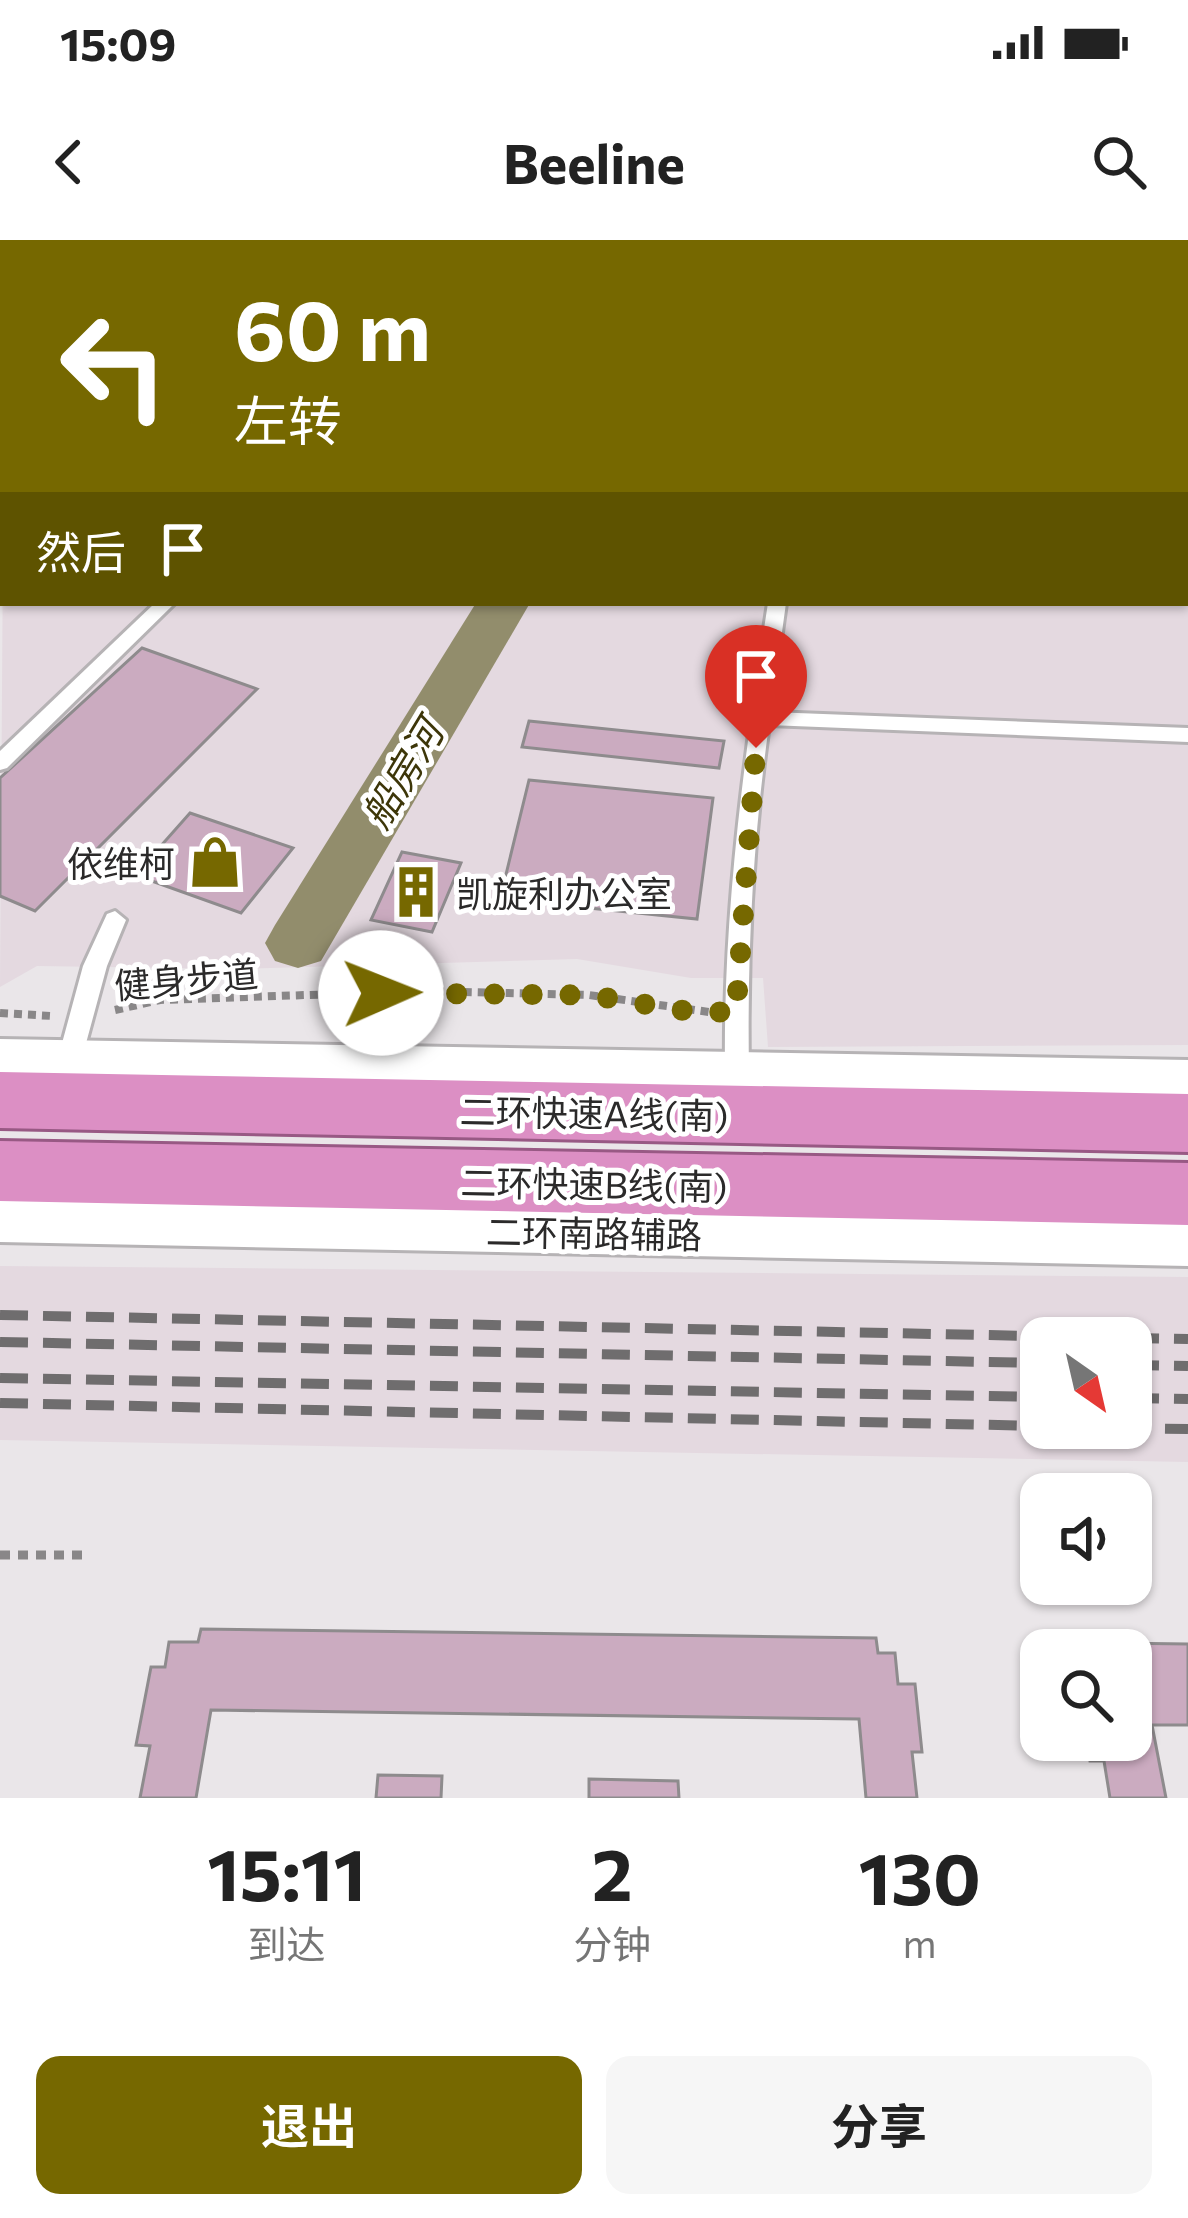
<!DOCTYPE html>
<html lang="zh">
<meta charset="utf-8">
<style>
:root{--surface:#fff;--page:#f6f6f6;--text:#222;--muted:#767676;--accent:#766800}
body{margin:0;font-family:Commissioner,"Noto Sans SC",sans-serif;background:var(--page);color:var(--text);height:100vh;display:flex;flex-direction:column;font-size:45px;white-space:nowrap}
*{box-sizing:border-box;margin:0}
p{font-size:39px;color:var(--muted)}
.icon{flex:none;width:66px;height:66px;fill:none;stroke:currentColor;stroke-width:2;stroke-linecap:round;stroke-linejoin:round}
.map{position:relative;height:1558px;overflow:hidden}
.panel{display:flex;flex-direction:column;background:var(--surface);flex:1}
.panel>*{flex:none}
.banner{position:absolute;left:0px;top:0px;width:1188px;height:366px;box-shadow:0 3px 9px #0004;background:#766800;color:#fff;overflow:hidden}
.needle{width:78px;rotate:146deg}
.tools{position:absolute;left:1020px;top:1077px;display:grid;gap:24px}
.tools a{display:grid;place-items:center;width:132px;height:132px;border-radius:24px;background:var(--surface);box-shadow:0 3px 9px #0004;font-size:60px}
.pin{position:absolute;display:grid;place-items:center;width:102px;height:102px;color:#fff;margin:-123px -51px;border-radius:50% 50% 50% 0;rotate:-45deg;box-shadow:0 0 12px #0007}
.pin .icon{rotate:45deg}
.me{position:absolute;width:132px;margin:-66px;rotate:89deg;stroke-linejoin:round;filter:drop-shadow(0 0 9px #0008)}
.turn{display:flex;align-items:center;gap:42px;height:252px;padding:0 36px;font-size:54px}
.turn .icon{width:156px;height:156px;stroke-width:2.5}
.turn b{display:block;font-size:84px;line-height:102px}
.then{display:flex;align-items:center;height:114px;padding:0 36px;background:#0003;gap:24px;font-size:45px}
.eta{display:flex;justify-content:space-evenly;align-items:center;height:204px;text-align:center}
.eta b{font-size:72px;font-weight:700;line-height:84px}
.button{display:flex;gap:24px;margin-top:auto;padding:24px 36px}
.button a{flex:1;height:138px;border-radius:24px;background:var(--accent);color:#fff;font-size:48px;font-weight:700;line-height:138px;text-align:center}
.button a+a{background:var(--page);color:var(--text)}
.status{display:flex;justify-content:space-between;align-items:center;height:84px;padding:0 60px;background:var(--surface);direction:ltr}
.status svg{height:33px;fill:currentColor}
header{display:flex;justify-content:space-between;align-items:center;height:156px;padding:0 36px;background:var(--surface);font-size:54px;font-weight:700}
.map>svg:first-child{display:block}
</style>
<div class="status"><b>15:09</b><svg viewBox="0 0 49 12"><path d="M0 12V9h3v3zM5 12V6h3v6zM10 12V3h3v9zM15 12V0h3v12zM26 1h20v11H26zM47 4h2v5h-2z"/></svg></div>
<header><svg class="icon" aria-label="back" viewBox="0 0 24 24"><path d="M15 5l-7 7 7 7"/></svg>Beeline<svg class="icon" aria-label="search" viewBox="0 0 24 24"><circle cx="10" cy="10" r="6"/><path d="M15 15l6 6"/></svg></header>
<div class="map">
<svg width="1188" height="1558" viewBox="0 0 1188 1558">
<rect width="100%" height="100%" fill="#eae6e9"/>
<g fill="#e4d9e0" fill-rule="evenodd">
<polygon points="968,0 1188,0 1188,805 768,807 763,738 691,738 577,719 239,729 37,726 0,747 3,301 3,363 1185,363 1185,3"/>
<path d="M0,1026L1188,1037V1222L0,1200ZM1131,1098V1188H1041V1098Z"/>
</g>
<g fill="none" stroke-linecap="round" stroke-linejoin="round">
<g fill="#928d6c" fill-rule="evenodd">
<polygon points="658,0 700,0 657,3"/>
<polygon points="476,363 530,363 321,721 298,728 275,721 265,703 275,685"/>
</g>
</g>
<g fill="#cbabc0" stroke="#8e8b8d" stroke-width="3">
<polygon points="142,408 257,449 35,671 0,656 0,538"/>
<polygon points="529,481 724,501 719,528 522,507"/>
<polygon points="529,540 713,558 697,679 500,659"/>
<polygon points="190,573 293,608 241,673 135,635"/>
<polygon points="402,612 461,623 432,692 371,680"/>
<polygon points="201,1389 876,1398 878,1413 895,1413 898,1444 915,1444 922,1512 912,1512 917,1558 866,1558 859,1479 211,1470 196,1558 140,1558 150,1506 136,1505 151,1427 165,1427 169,1402 198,1402"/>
<polygon points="1113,1403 1188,1404 1188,1485 1152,1485 1166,1558 1110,1558 1104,1521 1090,1521 1087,1500 1131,1500 1131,1410 1114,1410"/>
<polygon points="378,1535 442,1536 441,1558 376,1558"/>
<polygon points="589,1539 678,1541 679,1558 589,1558"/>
</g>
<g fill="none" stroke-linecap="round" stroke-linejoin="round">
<g stroke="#b6b3b5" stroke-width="6">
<g id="service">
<polygon points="155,363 175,363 7,528 0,530 0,511"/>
<path d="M768,363H786L771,472L1188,488V502L769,485C753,598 747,716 749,830L746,837H728L725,830C723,673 744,518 768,363Z"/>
<polygon points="115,671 126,680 107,726 82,818 79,825 61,825 58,818 83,726 107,674"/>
</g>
</g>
<g stroke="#b6b3b5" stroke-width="6">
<g id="minor">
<polygon points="904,0 939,0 942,3 906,3"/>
<polygon points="0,26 3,26 0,44"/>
<rect x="1185" y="56" width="3" height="18"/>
<polygon points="0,799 1188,820 1188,858 0,835"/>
<polygon points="0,958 1188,982 1188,1026 0,1002"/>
</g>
</g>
<g stroke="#985984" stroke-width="6">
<g id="trunk">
<polygon points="0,832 1188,854 1188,912 0,888"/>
<polygon points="0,901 1188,923 1188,985 0,961"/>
</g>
</g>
<g stroke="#898788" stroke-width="8" stroke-dasharray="8 6" stroke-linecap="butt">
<polyline points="115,770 160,760 425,751 589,755 709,772"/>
<polyline points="0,773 52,776"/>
</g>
<polyline stroke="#898788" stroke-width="9" stroke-dasharray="10 8" stroke-linecap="butt" points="0,1315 86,1315"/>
<use href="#service" fill="#fff" fill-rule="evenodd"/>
<use href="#minor" fill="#fff" fill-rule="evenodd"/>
<use href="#trunk" fill="#dc8fc4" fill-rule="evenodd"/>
<g stroke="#6f6d6e" stroke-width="10" stroke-dasharray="28 15" stroke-linecap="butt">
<polyline points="0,1075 1131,1098"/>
<polyline points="1131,1098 1188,1099"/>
<polyline points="0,1102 1041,1123"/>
<polyline points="1131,1125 1188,1126"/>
<polyline points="0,1138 1041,1157"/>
<polyline points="1131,1158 1188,1159"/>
<polyline points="0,1163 1041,1186"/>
<polyline points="1122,1188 1188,1189"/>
</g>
</g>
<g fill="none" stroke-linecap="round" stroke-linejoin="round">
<polyline stroke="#766800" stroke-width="21" stroke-dasharray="0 37.8" points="381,753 589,755 693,772 736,772 756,508"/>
</g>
<defs>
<g id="shop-bare" transform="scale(4.14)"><path d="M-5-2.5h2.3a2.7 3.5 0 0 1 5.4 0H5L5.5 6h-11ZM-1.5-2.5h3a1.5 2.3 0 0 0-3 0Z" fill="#766800" stroke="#fff" stroke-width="2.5" paint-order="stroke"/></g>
<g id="building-bare" transform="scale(4.14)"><path d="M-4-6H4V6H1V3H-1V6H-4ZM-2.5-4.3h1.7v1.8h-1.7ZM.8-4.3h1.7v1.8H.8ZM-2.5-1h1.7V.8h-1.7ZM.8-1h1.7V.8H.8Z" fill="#766800" stroke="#fff" stroke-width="2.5" paint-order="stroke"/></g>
</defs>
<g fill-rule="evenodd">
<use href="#shop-bare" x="215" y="622"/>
<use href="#building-bare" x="416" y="652"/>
</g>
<g text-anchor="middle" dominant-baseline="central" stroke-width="10" stroke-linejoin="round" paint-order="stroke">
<g font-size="36" fill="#2b2a2a" stroke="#fff" text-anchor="end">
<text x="175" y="622">依维柯</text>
<text x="456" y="652" text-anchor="start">凯旋利办公室</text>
</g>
<g font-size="36" fill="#2b2a2a" stroke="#fff">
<text transform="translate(186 738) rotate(-5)">健身步道</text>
<text transform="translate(594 872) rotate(1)">二环快速A线(南)</text>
<text transform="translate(594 943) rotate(1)">二环快速B线(南)</text>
<text transform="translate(594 992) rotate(1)">二环南路辅路</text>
</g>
<g font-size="39" font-style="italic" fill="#3d3609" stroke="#fff">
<text transform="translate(401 533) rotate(-59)">船房河</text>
</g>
</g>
</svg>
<div class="tools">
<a><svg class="needle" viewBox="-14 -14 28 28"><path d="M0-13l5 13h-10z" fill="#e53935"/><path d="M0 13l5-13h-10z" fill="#767676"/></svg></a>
<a><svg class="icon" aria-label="sound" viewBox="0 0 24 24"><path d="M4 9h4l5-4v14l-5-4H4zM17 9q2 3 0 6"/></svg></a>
<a><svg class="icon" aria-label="search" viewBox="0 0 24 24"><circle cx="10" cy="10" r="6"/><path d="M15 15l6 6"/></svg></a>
</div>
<div class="pin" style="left:756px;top:508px;background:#d93025"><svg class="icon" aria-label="arrive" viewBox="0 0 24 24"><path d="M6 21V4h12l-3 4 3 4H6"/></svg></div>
<svg class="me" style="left:381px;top:753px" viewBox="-20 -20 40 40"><circle r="19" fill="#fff"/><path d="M0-13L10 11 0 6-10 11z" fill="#766800"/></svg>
<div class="banner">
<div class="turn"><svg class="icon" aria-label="left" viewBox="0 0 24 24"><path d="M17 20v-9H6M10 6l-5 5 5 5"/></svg><div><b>60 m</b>左转</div></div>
<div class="then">然后<svg class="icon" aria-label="arrive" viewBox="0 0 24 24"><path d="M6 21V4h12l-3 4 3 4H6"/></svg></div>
</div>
</div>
<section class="panel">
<div class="eta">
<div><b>15:11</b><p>到达</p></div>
<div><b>2</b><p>分钟</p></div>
<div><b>130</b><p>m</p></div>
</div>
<div class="button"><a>退出</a><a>分享</a></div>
</section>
